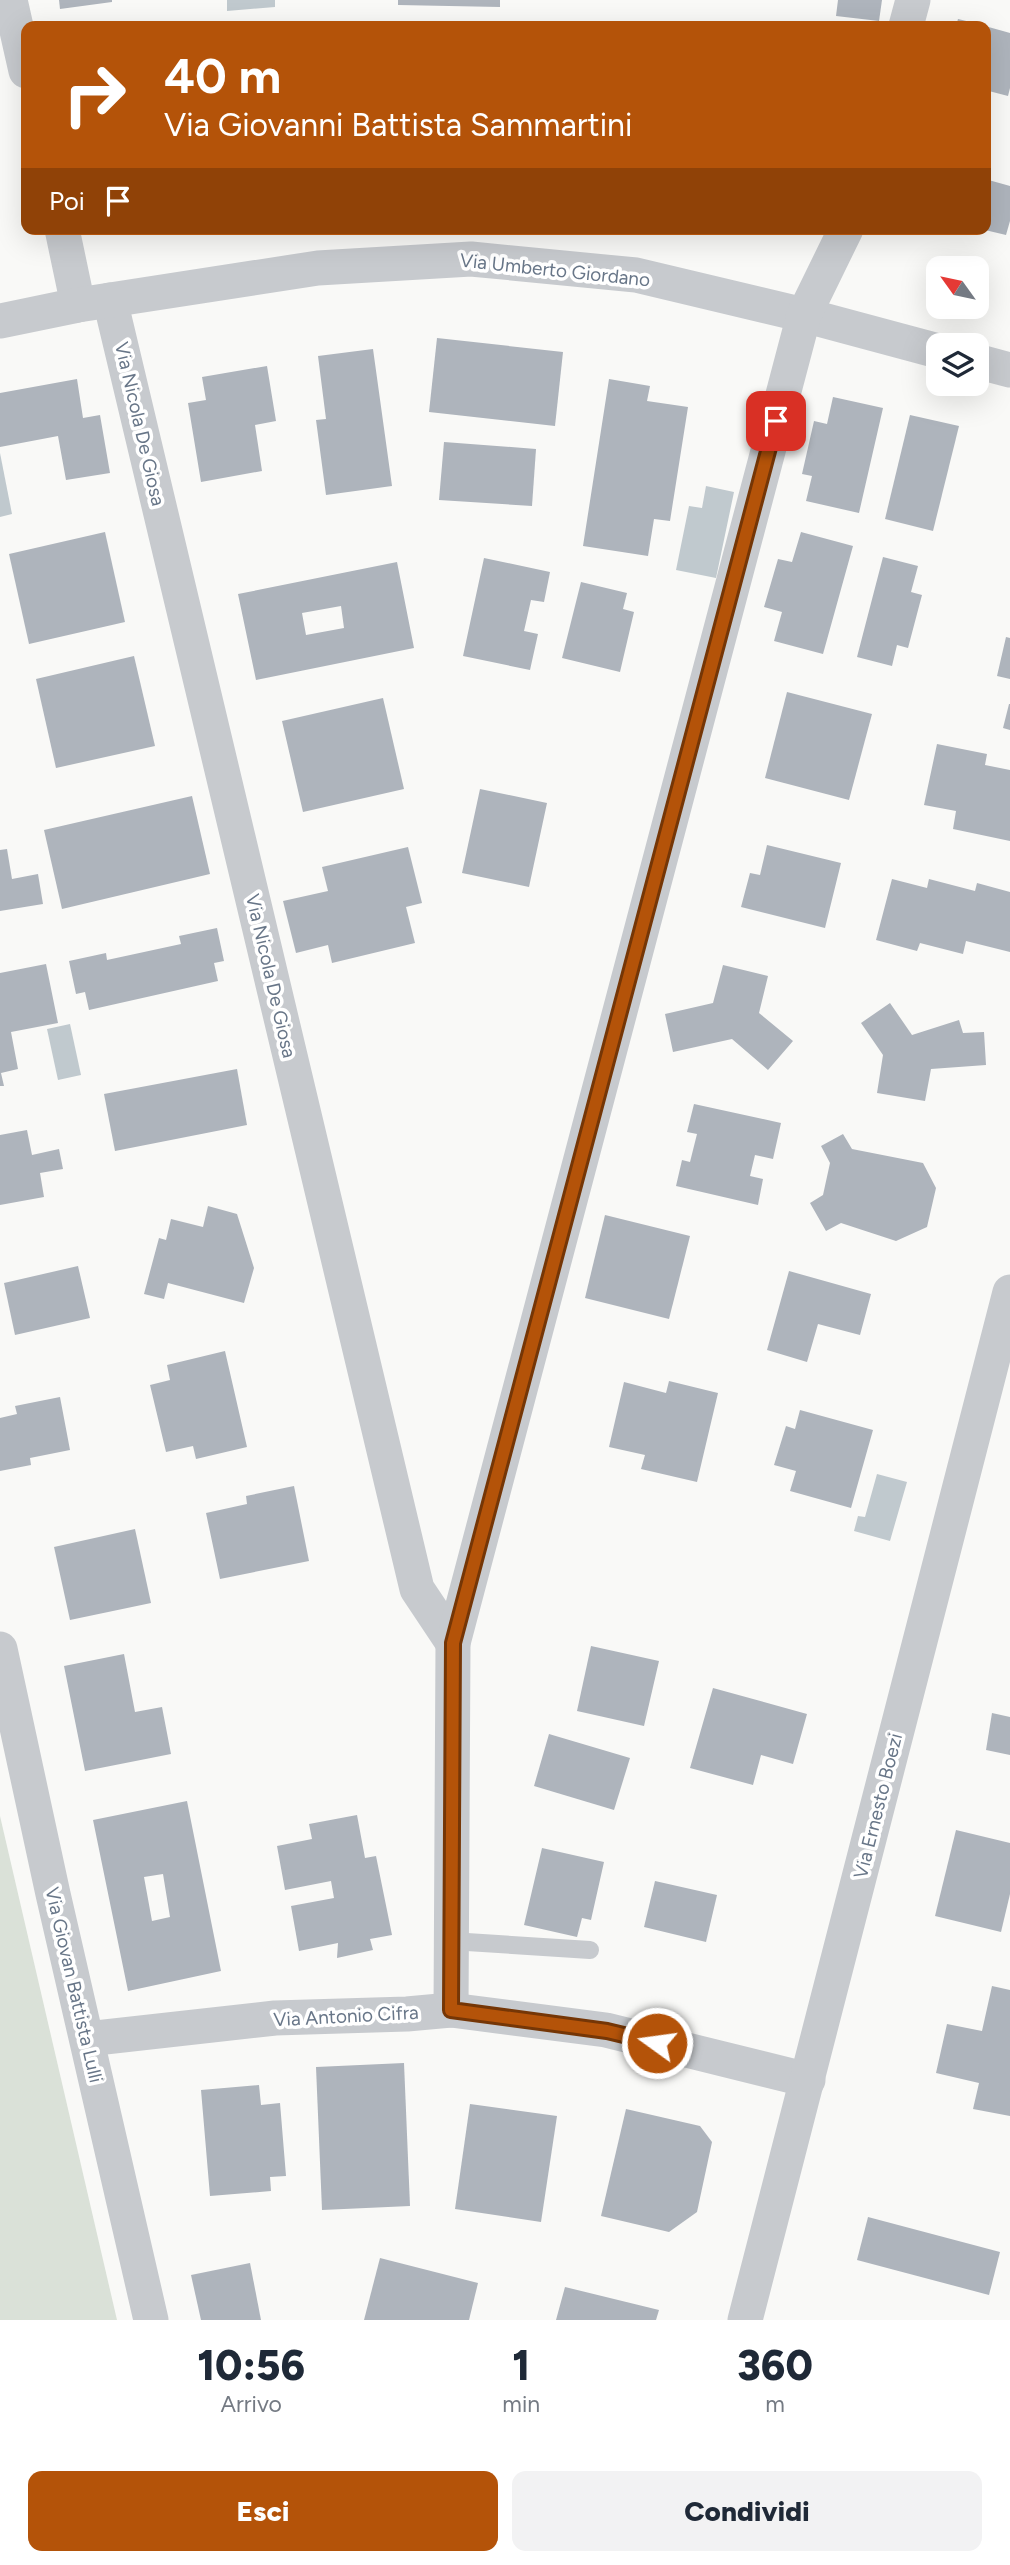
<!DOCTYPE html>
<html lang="it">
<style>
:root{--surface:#fff;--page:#f2f2f3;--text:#1f2937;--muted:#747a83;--accent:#b45309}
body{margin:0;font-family:Figtree,sans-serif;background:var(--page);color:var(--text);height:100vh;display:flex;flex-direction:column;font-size:26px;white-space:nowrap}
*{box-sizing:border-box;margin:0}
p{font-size:23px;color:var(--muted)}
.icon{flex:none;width:38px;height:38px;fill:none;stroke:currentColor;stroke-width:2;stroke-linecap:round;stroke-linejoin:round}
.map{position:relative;height:2320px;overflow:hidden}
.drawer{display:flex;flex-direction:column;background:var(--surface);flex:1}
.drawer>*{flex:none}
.hud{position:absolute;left:21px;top:21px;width:970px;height:214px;border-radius:14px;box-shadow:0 7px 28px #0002;background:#b45309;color:#fff;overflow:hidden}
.needle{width:46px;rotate:303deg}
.buttons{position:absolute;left:926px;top:256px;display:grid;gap:14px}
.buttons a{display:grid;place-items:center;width:63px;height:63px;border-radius:14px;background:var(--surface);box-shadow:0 7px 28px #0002;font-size:35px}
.pin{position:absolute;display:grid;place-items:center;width:60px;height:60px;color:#fff;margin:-30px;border-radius:14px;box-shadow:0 4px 10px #0006}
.me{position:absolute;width:77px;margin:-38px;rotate:284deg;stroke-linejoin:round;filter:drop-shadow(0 0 5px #0008)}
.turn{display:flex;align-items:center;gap:24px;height:147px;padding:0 28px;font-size:32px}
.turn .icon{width:91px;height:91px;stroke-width:2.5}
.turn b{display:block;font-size:49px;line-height:60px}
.then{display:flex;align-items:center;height:66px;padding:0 28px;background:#0003;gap:14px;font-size:26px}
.eta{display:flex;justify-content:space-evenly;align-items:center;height:119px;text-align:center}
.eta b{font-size:42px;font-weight:800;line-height:49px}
.cta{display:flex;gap:14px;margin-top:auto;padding:14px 28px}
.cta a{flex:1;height:80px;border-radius:14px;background:var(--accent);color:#fff;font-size:28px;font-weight:800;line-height:80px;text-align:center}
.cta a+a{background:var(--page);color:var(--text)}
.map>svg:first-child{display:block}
</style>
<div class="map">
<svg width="1010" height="2320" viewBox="0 0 1010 2320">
<rect width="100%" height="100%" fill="#f9f9f7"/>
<polygon fill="#dae1d8" points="0,1816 117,2320 0,2320"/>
<g fill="#c0c9ce">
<polygon points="227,0 275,0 275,7 227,11"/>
<polygon points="0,453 12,514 0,517"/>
<polygon points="706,486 734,492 716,578 676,570 689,506 702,508"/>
<polygon points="70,1024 81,1075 58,1080 47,1029"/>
<polygon points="877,1474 907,1482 890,1541 854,1531 858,1516 865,1517"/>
</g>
<g fill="#aeb4bc" fill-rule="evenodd">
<polygon points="59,0 112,0 112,2 60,9"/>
<polygon points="398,0 500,0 500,7 398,5"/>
<polygon points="838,0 882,0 879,21 836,16"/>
<polygon points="958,19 983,25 983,26 956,26"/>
<polygon points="985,26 1010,33 1010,88 1008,96 985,90"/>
<polygon points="985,179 1010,186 1010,221 1006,235 985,230"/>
<polygon points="437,338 563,352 555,426 429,412"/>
<polygon points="373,349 392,486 326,495 316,420 326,419 318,356"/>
<polygon points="267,366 276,421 255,425 262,471 201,482 188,403 206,400 202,377"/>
<polygon points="77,379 83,418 100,415 110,473 66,480 58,436 0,447 0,393"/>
<polygon points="609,379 650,386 647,401 688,407 670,521 654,519 648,556 583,546"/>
<polygon points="833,397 883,408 859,513 806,501 812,476 802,474 814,421 827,424"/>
<polygon points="910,415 959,426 933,531 885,519"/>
<polygon points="444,442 536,449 532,506 439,500"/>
<polygon points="105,532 125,622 29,644 9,554"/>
<polygon points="801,532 853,546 823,654 774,641 782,612 764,607 778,559 792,562"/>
<polygon points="883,557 918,566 911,592 922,595 908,648 897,645 892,666 857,657"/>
<polygon points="484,558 550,572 544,602 531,600 524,631 538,634 530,670 463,656"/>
<path d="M397,562L414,648L256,680L238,594ZM341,606L344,628L306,635L302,613Z"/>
<polygon points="581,582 627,593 623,609 634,612 620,672 562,658"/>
<polygon points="1006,637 1010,638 1010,679 997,676"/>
<polygon points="134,656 155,746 56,768 36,679"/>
<polygon points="787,692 872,714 849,800 765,778"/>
<polygon points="383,698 404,789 303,812 282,721"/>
<polygon points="1009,704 1010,704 1010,730 1003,728"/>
<polygon points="937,744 987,754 985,765 1010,770 1010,841 953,829 956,811 924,805"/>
<polygon points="480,789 547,803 529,887 462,873"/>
<polygon points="192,796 210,874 62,909 44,830"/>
<polygon points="767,845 841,863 825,928 741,907 750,873 760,875"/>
<polygon points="408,847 422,903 406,907 415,943 332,963 328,945 296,953 283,901 328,891 322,867"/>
<polygon points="7,849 12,879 38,874 43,904 0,911 0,850"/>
<polygon points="892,879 927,888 929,879 975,891 977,883 1010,892 1010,952 966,941 963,954 920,943 917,951 876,940"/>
<polygon points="217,928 224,961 214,963 218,981 89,1010 85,992 76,994 69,961 106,953 107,960 181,944 179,936"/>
<polygon points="46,964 58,1023 11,1032 18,1069 1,1073 4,1086 0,1086 0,973"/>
<polygon points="723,965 768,976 759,1013 793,1041 768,1070 732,1039 673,1052 665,1014 713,1003"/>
<polygon points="890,1003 912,1035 959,1020 963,1033 984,1032 986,1065 931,1069 925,1101 877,1093 883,1055 861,1023"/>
<polygon points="237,1069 247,1125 115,1151 104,1094"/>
<polygon points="694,1104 781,1123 773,1159 755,1155 750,1176 763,1179 758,1205 676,1186 682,1160 690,1162 697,1134 687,1132"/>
<polygon points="27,1130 32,1155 59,1149 63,1169 40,1173 44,1197 0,1205 0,1135"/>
<polygon points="843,1134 852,1149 923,1163 936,1188 927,1227 896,1241 841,1223 826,1231 810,1203 823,1195 830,1163 821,1146"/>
<polygon points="208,1206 237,1214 254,1268 244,1303 168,1283 164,1299 144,1294 159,1238 166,1240 171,1219 203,1227"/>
<polygon points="605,1215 690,1236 669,1319 585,1298"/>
<polygon points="78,1266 90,1318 15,1335 4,1283"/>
<polygon points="789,1271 871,1294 860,1335 818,1324 807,1362 767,1350"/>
<polygon points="225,1351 247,1447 196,1459 193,1446 166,1452 150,1385 170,1380 167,1365"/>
<polygon points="669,1381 718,1393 697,1482 641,1469 645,1455 609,1447 624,1382 666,1393"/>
<polygon points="60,1397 70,1450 30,1458 31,1465 0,1471 0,1418 17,1414 15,1406"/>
<polygon points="800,1410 873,1430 851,1508 790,1491 796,1471 774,1465 786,1426 795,1429"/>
<polygon points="294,1486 309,1561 220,1579 206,1513 247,1504 246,1496"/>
<polygon points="135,1529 151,1603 70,1620 54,1547"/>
<polygon points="591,1646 659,1661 644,1726 577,1711"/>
<polygon points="124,1654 135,1712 162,1707 171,1754 85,1771 64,1666"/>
<polygon points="713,1688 807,1714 793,1764 761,1755 753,1785 690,1768"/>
<polygon points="992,1713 1010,1717 1010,1755 986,1750"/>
<polygon points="549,1734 630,1758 614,1810 534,1786"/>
<path d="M187,1801L221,1971L128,1991L93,1820ZM163,1874L170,1917L152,1921L144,1877Z"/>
<polygon points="357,1815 365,1858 376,1856 392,1935 370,1939 373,1950 337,1958 338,1943 299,1951 291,1906 334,1898 331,1881 285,1890 277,1846 312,1839 309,1824"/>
<polygon points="956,1830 1010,1843 1010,1894 1001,1932 935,1916"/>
<polygon points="542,1848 604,1862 591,1920 582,1918 577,1937 524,1925"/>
<polygon points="655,1881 717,1895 706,1942 644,1927"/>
<polygon points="992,1986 1010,1990 1010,2116 973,2109 979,2083 936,2073 947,2024 982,2031"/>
<polygon points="404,2063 410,2206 322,2210 316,2067"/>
<polygon points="259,2085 261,2105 280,2103 286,2176 270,2177 271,2191 210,2196 201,2090"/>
<polygon points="470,2104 557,2116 541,2222 455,2209"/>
<polygon points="626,2109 700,2126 712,2142 697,2212 669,2232 601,2216"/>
<polygon points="868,2217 1000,2252 989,2295 857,2260"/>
<polygon points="380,2258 478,2283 469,2320 364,2320"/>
<polygon points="250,2263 261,2320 201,2320 191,2275"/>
<polygon points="565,2287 659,2310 656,2320 556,2320"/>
</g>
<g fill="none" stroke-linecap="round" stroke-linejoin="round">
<polyline stroke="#c7cace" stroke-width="18" points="451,1941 590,1950"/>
<g stroke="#c7cace" stroke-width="35">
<polyline points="10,0 26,71"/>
<polyline points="906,26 913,0"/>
<polyline points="62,229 78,305"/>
<polyline points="110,300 417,1589 453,1643"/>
<polyline points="0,321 78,305 318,268 471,259 636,275 804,315 938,351"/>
<polyline points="976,361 1010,370"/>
<polyline points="0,1649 53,1894 151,2320"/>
<polyline points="451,2010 453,1643 804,315 846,229"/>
<polyline points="87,2039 275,2018 407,2014 451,2010 606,2030 808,2080"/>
<polyline points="745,2320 1010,1292"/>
</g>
</g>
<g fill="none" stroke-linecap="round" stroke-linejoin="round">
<g stroke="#753606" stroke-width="18">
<polyline id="route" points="657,2043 607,2031 451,2010 453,1643 776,421"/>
</g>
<use href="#route" stroke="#b45309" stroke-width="12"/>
</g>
<g text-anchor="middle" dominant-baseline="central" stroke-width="7" stroke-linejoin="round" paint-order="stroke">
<g font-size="19" fill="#687688" stroke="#fff">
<text transform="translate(555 270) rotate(6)">Via Umberto Giordano</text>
<text transform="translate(140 424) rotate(77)">Via Nicola De Giosa</text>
<text transform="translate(271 976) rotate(77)">Via Nicola De Giosa</text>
<text transform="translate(878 1806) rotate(-76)">Via Ernesto Boezi</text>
<text transform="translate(74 1985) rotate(77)">Via Giovan Battista Lulli</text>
<text transform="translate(346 2016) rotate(-3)">Via Antonio Cifra</text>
</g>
</g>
</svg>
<div class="buttons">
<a><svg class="needle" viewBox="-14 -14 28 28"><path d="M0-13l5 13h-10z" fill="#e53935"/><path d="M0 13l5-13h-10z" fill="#747a83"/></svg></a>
<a><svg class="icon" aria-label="layers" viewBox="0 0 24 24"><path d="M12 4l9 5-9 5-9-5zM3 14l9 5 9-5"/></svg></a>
</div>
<div class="pin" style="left:776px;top:421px;background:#d93025"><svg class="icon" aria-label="arrive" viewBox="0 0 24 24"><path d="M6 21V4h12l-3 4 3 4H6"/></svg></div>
<svg class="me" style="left:657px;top:2043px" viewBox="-20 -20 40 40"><circle r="17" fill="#b45309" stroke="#fff" stroke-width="3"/><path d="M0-11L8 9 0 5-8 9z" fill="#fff"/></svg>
<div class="hud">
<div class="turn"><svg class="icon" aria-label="right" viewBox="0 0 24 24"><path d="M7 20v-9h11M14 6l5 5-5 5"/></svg><div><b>40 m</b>Via Giovanni Battista Sammartini</div></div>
<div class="then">Poi<svg class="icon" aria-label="arrive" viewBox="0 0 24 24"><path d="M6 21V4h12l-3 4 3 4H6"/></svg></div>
</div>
</div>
<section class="drawer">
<div class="eta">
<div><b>10:56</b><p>Arrivo</p></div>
<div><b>1</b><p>min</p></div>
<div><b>360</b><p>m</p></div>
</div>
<div class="cta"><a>Esci</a><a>Condividi</a></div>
</section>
